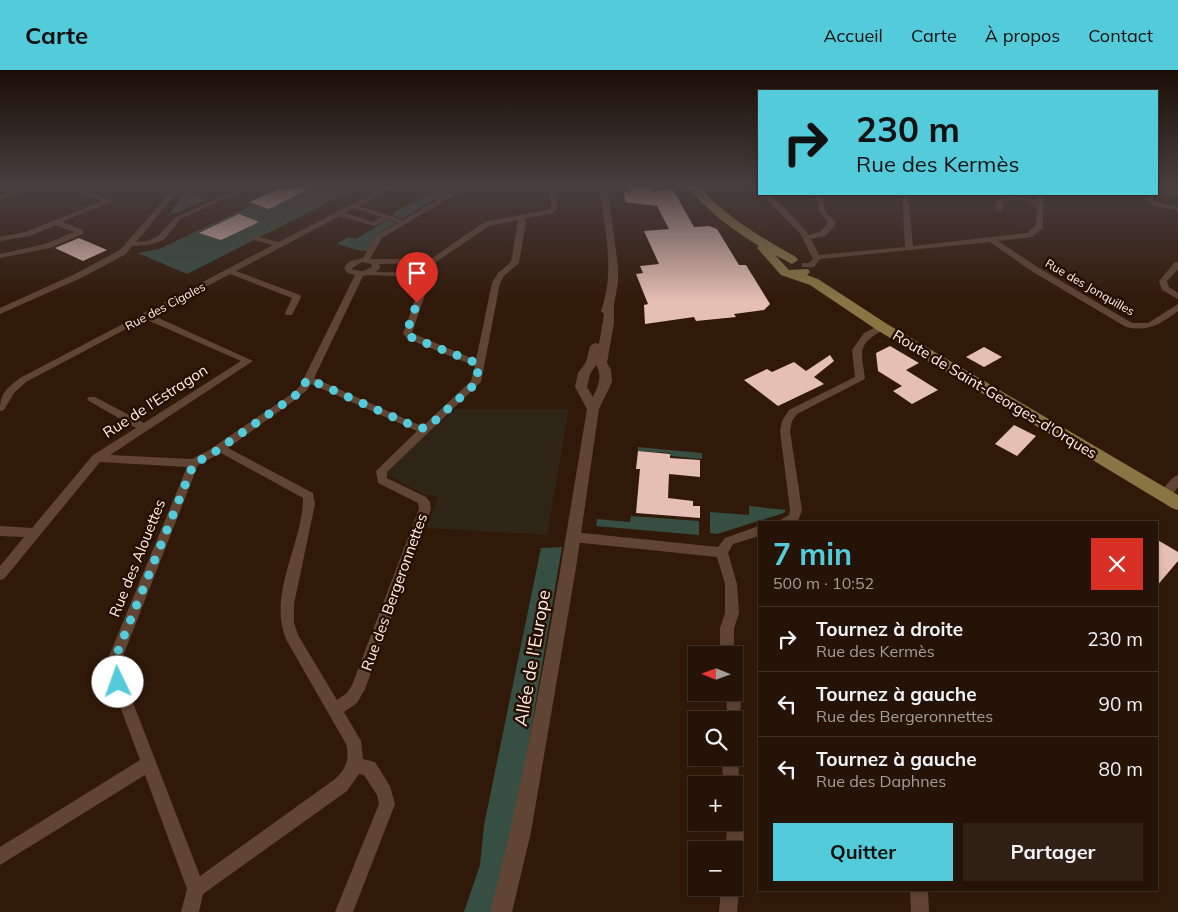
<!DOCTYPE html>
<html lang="fr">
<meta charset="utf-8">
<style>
:root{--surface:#251307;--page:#312015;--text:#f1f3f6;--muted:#a39e9b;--line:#423228;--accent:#53cbdb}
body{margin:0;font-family:Mulish,sans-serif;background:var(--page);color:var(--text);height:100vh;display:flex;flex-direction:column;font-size:19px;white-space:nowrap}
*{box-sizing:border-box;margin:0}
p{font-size:16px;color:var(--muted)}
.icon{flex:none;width:28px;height:28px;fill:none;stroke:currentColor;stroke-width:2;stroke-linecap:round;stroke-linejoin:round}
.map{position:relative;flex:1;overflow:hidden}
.details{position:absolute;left:758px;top:451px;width:400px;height:370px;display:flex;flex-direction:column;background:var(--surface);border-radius:0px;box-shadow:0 2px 8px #0003,0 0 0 1px var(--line)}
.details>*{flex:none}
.banner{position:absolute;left:758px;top:20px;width:400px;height:105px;border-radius:0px;box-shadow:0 2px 8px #0003,0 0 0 1px var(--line);background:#53cbdb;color:#111;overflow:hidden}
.needle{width:32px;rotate:271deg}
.controls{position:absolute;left:688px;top:576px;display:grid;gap:10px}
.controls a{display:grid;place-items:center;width:55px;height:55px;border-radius:0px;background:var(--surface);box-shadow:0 2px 8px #0003,0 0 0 1px var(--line);font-size:25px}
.pin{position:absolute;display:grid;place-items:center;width:42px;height:42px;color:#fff;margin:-51px -21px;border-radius:50% 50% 50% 0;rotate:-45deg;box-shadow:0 0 5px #0007}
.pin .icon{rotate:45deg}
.me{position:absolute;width:55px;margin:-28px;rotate:357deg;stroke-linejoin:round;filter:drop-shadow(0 0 4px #0008)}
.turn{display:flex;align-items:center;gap:18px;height:105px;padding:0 15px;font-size:22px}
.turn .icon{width:65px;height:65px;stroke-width:2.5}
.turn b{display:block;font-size:35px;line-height:42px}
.round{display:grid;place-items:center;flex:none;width:52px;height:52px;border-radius:0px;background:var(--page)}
.summary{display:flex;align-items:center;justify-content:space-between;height:85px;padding:0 15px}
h1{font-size:30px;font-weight:700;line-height:38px;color:var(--accent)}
.primary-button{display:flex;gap:10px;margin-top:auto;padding:10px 15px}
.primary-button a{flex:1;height:58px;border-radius:0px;background:var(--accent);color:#111;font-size:20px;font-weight:700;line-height:58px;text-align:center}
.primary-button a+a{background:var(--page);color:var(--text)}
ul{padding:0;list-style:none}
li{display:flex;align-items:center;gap:15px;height:65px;padding:0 15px;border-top:1px solid var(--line)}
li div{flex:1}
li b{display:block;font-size:19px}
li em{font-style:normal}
header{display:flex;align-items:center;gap:30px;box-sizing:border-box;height:70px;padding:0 25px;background:var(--accent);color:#111}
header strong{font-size:24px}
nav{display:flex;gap:28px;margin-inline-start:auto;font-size:18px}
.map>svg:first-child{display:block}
</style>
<header>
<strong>Carte</strong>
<nav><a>Accueil</a><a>Carte</a><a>À propos</a><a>Contact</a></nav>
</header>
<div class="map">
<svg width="1178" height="842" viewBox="0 0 1178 842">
<rect width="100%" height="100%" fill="#311909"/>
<polygon fill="#2e2516" points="455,339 569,339 547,465 426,458 438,426 425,425 387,405 387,399"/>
<g fill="#374e42">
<polygon points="285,115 363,115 187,204 138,183 159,179 250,136 245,133"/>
<polygon points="443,115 459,115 403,148 392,146 395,144 393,143"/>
<polygon points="186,122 206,130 168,146"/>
<polygon points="387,150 396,153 377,164 367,181 357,180 337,174 348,167 356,169"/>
<polygon points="638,377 702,383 702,389 670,386 670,383 638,381"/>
<polygon points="749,436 786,440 784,443 717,464 710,463 710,442 749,445"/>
<polygon points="631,446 699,451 699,465 596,456 597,449 630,452"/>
<polygon points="562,477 519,731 492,842 464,842 480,795 484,755 541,478"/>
</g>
<g fill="#e5bfb3">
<polygon points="295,115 311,118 269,139 250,132 279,119 283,120"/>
<polygon points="629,115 650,115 652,122 672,118 694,157 709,156 717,159 739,195 746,195 770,234 764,240 734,244 736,247 696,251 694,247 645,254 644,235 648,234 636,204 643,203 640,196 659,194 644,161 669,159 657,136 625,132 624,122 631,121"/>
<polygon points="239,144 259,152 221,170 199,163"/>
<polygon points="79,168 107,180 83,191 55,178"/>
<polygon points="890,276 919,293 906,300 938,320 912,334 893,321 902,316 878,301 876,283"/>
<polygon points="984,277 1002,287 984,297 966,287"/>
<polygon points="830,285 834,291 814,307 824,314 778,336 744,310 767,299 772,302 794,292 806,301"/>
<polygon points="1014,355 1036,366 1017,386 995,374"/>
<polygon points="638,381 670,384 670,388 700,390 700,407 669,404 668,428 693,431 693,436 700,436 700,448 636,443 640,399 636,399"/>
<polygon points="1156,469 1178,482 1178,491 1156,517"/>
</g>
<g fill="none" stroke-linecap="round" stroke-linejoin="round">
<g fill="#604434" fill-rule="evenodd">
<polygon points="28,115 36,115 0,130 0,126"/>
<polygon points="61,115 69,115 112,131 62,152 83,160 83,164 50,178 0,188 0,184 45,174 74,162 56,155 30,166 0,171 0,167 25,162 103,131"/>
<polygon points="177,115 183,115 136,172 147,171 158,166 176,147 249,115 256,115 180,149 164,170 148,175 132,176 126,184 81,208 0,244 0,238 75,204 120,180"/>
<path d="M389,115H403L411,118L408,120L393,118L359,136L403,150L464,115H471L382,168L370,189H431L484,152L549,140L551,139L549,115H555L557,139L553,143L524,149L526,152L519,193L504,206L500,213L481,312L387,402V408L426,427L430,432L431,439L365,619L357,633L344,642L361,671L363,689L375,692L390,716L395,734L353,842H335L379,734L377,725L364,705L359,704L347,721L203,824L199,842H181L187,819L145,705L0,795V777L140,690L111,612L109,586L187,397L100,392L4,509L0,510V496L24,467L0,466V456L32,458L93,385L136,358L89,331L87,329L89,327H95L144,353L241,291L145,249L26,312L14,323L4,340L0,341C0,323 6,319 20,308L273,175L250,169V165L279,172ZM354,138L381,147L373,152L345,143ZM340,146L374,156L388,149L398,153L376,165L363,188L350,191L344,197L347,203L355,205L300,316L293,323L209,380L192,389L110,385L253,291L152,245L230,204L292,228L285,243L286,245H292L301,227L300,225L236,201ZM518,150L511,192L498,203L492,213L476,290L412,263L436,192L489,156ZM362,192L371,194L372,197L363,201L353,200L352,198ZM428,193L425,203L376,202L380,198L379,194ZM368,205L423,207L403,264L408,269L475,296L471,311L424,355H419L314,308L363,206ZM311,314L417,361L376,401L378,413L418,433L419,439L352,615L347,623L337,630L298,565L294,553V534L315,434L313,423L228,378L299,327L307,320ZM221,383L303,428C303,474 266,526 287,571L346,674C350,689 346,699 335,709L200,806L125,612L123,586L198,395Z"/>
<polygon points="751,115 757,115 759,121"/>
<polygon points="1156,119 1178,122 1178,126 1156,123"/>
<path d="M761,124H768C782,136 797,149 809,165L819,162L827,155V151L819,141L818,131L810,124H817L823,129L825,141L835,151V156L825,166L811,169L819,185L905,177L902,124H908L913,176L1027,163L1036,155L1037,135L1014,129L1002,133L1003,139L1000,141L997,139L995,132L1014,125L1037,131V124H1043V158L1032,167L998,171L1039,198L1132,253H1148L1178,234V241C1161,254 1148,262 1126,257L1033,202L990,172L820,189L814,197H802V193H809L813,189L800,163Z"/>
<polygon points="1148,124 1154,124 1152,129 1157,132 1178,137 1178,141 1153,135 1145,130"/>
<polygon points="1175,192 1178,192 1178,199 1167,211 1169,217 1178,223 1178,229 1162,220 1159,211"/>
<path d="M882,254L886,257L885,259C857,274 861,280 865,308L863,310L797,344L792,351L790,361L802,440L798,451L780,452L782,449L789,445L790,440L780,361L782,351L789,340L855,307L852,280L864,263Z"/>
<path d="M1178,405V417L1170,428H1162L1160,425C1164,418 1171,407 1178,405Z"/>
<polygon points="759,456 759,466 733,474 728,483 737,514 739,543 734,558 734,585 720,585 720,558 725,543 725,514 717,487 573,472 569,470 567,467 569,464 573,462 718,477 725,468"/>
<path d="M734,615L738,617C743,629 741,643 736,655L734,656V650H724L727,641L726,622H734Z"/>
<path d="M734,682C741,694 737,711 742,723L744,771L740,789L734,791V780H726L727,752H734V715H724L721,688H734Z"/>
<polygon points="734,811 736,812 739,818 737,842 719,842 721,818 734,818"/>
<polygon points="910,820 928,820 929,842 911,842"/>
</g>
<path fill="#604434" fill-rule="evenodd" d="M599,115H607L618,196V213L614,234V253L607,293L611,300L612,312L599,339L576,498L531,762L512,842H490C533,677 559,507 587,339L575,317L578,303L586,292L590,276L595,273L599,274L604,244L601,241C616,200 604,157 599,115ZM596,295C603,307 598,316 593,327L587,317L590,304Z"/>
<path fill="#897544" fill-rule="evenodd" d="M687,115H697C725,146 760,167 796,187L798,190L792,194L775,185L789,200L808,199L810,202L807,205L818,209L887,254L1178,425V440L1172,438L877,260L810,215L781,205L759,180L757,178L759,176C732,159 706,141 687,115Z"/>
</g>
<linearGradient id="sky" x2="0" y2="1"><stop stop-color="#1b0e05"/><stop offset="0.5" stop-color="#483e3e"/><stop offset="1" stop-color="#483e3e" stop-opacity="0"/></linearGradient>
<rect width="1178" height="232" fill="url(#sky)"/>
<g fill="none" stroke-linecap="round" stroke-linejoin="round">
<polyline stroke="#53cbdb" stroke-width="9" stroke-dasharray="0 16.2" points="118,612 116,586 194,393 209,386 296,325 308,309 418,358 427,358 473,316 476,312 479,294 408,266 407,261 417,233"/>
</g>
<g text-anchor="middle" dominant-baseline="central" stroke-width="5" stroke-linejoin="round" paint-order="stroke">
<g font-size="12" fill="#fef0e8" stroke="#260f02">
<text transform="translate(1090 217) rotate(30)">Rue des Jonquilles</text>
<text transform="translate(165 236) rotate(-28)">Rue des Cigales</text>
</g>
<g font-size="15" fill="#fef0e8" stroke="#260f02">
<text transform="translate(995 324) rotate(31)">Route de Saint-Georges-d'Orques</text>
<text transform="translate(155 331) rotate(-33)">Rue de l'Estragon</text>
<text transform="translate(137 488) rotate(-68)">Rue des Alouettes</text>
<text transform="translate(394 522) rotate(-70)">Rue des Bergeronnettes</text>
</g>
<g font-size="18" fill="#fef0e8" stroke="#260f02">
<text transform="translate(532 588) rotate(-80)">Allée de l'Europe</text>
</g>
</g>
</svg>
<div class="controls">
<a><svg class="needle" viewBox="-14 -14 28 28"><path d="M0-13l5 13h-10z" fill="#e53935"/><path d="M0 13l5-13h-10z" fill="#a39e9b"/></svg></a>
<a><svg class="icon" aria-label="search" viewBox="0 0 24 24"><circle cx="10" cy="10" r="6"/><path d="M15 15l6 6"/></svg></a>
<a>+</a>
<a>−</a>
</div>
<div class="pin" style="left:417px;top:233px;background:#d93025"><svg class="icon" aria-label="arrive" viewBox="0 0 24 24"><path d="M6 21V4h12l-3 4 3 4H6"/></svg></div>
<svg class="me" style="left:118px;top:612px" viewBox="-20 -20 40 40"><circle r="19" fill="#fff"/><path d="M0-13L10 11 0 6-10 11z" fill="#53cbdb"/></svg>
<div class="banner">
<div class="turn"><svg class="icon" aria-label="right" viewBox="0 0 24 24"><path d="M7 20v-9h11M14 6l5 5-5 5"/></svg><div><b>230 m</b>Rue des Kermès</div></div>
</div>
<section class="details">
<div class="summary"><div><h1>7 min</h1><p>500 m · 10:52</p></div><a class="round" style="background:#d93025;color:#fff"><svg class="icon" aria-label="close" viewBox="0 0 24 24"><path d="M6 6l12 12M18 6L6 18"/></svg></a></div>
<ul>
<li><svg class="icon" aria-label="right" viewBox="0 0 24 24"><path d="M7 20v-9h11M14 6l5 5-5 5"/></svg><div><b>Tournez à droite</b><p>Rue des Kermès</p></div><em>230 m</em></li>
<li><svg class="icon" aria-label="left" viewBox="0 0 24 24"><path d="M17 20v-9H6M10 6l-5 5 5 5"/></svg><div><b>Tournez à gauche</b><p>Rue des Bergeronnettes</p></div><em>90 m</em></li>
<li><svg class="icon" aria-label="left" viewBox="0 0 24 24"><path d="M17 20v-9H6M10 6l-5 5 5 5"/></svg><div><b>Tournez à gauche</b><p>Rue des Daphnes</p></div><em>80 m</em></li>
</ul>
<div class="primary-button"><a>Quitter</a><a>Partager</a></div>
</section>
</div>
